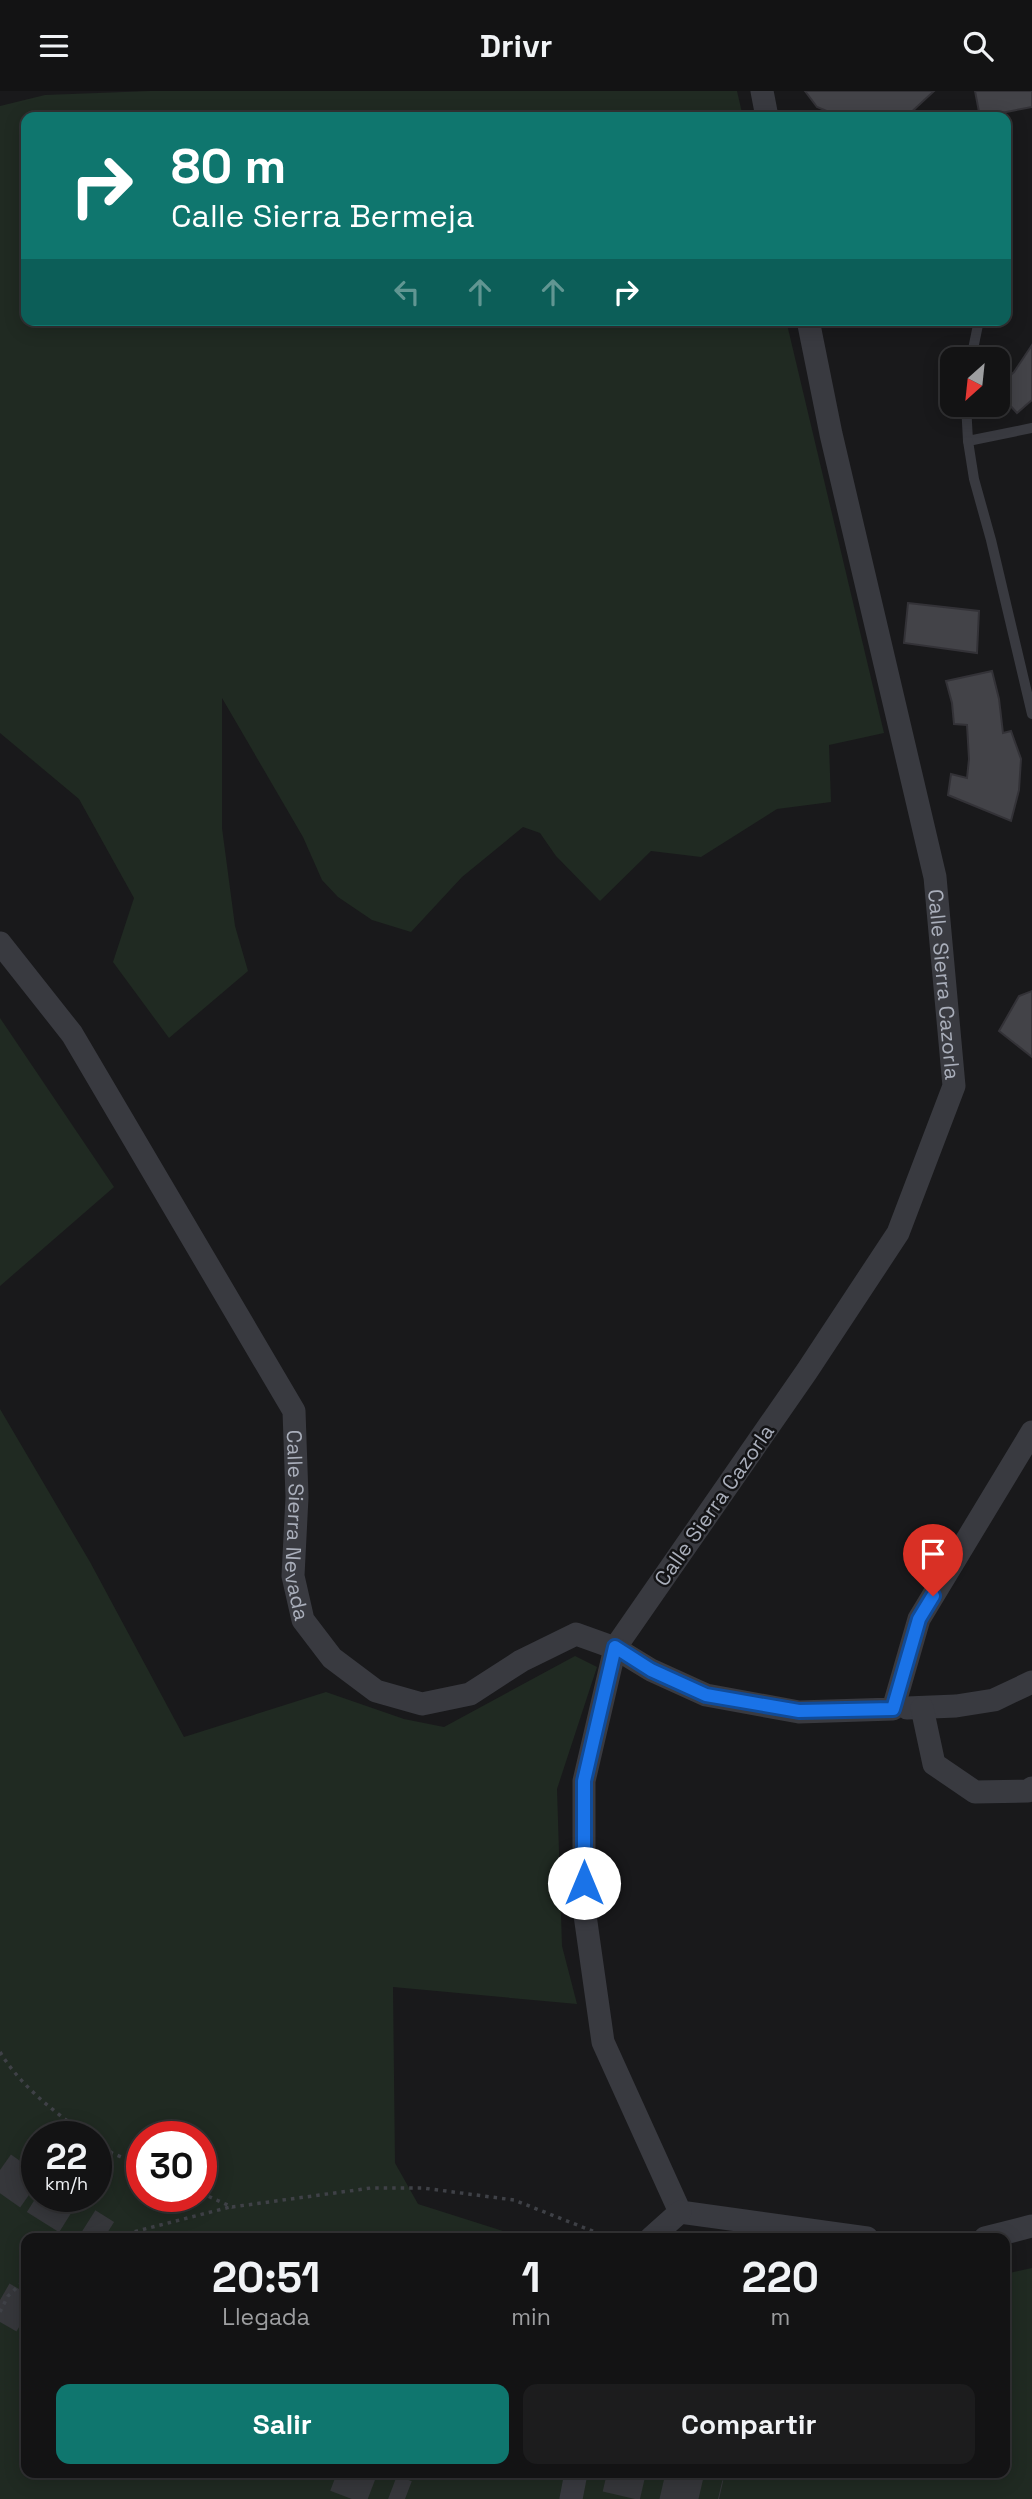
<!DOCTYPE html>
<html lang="es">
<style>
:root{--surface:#131314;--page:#1c1c1d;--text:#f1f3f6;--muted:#9d9ea0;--line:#323234;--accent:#0f766e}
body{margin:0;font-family:"Space Grotesk",sans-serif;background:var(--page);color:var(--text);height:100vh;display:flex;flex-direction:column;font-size:26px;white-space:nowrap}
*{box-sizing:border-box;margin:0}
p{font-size:23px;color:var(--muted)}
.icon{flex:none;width:38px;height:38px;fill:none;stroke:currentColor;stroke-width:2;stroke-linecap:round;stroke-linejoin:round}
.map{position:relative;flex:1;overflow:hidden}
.sheet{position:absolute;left:21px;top:2142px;width:989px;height:245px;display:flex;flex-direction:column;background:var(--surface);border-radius:14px;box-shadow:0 4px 18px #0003,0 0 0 2px var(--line)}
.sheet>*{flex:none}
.top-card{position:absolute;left:21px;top:21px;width:990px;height:214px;border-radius:14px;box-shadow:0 4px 18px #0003,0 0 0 2px var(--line);background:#0f766e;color:#fff;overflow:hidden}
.needle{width:46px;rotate:207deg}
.tools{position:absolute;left:940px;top:256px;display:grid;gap:14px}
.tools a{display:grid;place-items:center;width:70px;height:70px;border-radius:14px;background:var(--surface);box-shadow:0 4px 18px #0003,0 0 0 2px var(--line);font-size:35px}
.speed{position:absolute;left:21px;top:2030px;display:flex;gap:14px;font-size:35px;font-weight:700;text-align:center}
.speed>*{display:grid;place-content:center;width:91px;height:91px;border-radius:50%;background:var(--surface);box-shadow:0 4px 18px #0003,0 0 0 2px var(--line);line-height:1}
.speed small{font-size:18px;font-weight:400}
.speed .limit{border:10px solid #d22;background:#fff;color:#111}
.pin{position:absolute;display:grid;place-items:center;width:60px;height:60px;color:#fff;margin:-72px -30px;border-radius:50% 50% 50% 0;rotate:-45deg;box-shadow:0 0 7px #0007}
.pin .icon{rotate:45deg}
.me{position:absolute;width:77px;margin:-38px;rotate:0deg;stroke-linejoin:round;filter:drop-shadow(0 0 5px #0008)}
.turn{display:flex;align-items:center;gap:24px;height:147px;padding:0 35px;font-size:32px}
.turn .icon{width:91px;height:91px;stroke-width:2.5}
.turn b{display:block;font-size:49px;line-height:60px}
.lanes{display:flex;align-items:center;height:66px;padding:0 35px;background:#0003;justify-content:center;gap:35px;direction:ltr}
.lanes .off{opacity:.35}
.eta{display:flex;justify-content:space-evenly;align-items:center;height:119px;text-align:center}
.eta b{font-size:42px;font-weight:700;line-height:49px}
.cta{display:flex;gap:14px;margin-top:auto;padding:14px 35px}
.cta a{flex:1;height:80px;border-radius:14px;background:var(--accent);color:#fff;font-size:28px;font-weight:700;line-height:80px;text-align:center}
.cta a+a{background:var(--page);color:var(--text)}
header{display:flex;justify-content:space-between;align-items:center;height:91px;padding:0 35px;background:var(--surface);font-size:32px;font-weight:700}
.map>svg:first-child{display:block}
</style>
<header><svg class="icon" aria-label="menu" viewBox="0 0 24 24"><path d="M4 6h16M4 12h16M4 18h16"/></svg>Drivr<svg class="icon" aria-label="search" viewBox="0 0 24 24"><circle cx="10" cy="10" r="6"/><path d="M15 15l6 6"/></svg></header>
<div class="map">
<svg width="1032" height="2408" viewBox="0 0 1032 2408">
<rect width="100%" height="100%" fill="#19191b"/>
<g fill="#202a22" fill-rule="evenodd">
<polygon points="150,0 737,0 743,26 26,26 26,229 786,229 884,642 829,654 831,711 777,718 701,766 651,760 600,810 556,765 540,742 523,736 462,786 411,841 372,829 338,806 322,789 303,746 222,607 222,737 235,835 248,880 169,947 113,871 134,807 79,708 0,642 0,15 45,4"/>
<polygon points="0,927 114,1096 0,1195"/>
<path d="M0,1318L90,1471L184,1646L326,1601L404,1628L444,1636L575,1565L597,1576L557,1698L562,1855L577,1913L393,1896L395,2072L418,2113L525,2147H26V2382H1004L1005,2183L1032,2177V2408H0ZM37,2046H96V2105H37ZM142,2046H201V2105H142Z"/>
</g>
<g fill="#434348" stroke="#333237" stroke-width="2">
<polygon points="805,0 934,0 906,26 841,26 817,16"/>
<polygon points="975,0 1032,0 1032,16 980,26"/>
<polygon points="1032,254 1032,309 1017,322 998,301 998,295 1014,281"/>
<polygon points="908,512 979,520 977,562 904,552"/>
<polygon points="992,580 999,608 1003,642 1011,640 1021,668 1019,699 1011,730 948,704 951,683 967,687 969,668 967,634 954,633 952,612 946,590"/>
<polygon points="1032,900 1032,966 999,940 1019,905"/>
</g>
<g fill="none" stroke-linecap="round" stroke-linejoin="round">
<g stroke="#36373b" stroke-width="38" stroke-dasharray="38 19" stroke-linecap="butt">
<polyline points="0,2079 37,2105"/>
<polyline points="37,2105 104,2147"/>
<polyline points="0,2209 26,2224"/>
<polyline points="337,2382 405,2408"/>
<polyline points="607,2382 719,2408"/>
</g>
<g stroke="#3f4147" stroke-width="3.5" stroke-dasharray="3.5 5" stroke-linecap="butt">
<path d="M0,1961C22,1997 55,2021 89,2046"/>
<polyline points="96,2051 112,2062 142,2075"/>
<polyline points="201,2102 232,2116 371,2097 423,2097 514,2109 610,2147"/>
<polyline points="110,2147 230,2116"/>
<polyline points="0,2221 8,2205 26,2188"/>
</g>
<g stroke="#393a40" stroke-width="10">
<polyline points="971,268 979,229"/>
<polyline points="966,313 968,350 1032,337"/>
<polyline points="968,350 974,388 991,449 1032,623"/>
</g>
<g stroke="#393a40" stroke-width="23">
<polyline points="762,0 767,26"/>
<path id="s1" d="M808,229L831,343L935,786L954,995L898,1142L807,1280L615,1557L584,1690V1817L603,1951L680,2121L867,2147"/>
<path id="s2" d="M0,852L72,943L294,1320L297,1406L293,1485L303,1529L332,1567L376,1600L422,1613L470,1603L521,1570L576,1543L615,1557L651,1579L706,1604L799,1621L893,1618L919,1528L1032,1341"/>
<polyline points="907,1617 956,1615 994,1609 1032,1591"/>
<polyline points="922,1617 934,1673 975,1701 1028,1700 1032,1697"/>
<polyline points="651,2147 680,2121"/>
<polyline points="985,2147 1032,2135"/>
<polyline points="571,2408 576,2382"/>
</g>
</g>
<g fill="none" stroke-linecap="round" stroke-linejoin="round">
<g stroke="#114b97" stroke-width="18">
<polyline id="route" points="584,1792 584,1690 615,1556 651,1579 706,1604 799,1620 893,1618 919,1528 933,1505"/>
</g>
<use href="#route" stroke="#1a73e8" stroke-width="12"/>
</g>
<g text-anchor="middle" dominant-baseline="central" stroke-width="5" stroke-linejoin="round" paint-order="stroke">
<g font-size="21" fill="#aaafbb" stroke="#141416">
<text stroke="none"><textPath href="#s1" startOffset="679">Calle Sierra Cazorla</textPath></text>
<text transform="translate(714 1414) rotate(-55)">Calle Sierra Cazorla</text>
<text stroke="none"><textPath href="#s2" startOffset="668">Calle Sierra Nevada</textPath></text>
</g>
</g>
</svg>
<div class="tools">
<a><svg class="needle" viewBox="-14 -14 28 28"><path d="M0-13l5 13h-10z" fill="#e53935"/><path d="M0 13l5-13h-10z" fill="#9d9ea0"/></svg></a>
</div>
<div class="speed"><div>22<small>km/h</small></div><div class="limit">30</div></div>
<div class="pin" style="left:933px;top:1505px;background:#d93025"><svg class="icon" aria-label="arrive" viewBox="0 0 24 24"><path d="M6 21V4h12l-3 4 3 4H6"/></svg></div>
<svg class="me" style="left:584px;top:1792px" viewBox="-20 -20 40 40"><circle r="19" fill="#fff"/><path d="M0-13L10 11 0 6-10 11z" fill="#1a73e8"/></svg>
<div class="top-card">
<div class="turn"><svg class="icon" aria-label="right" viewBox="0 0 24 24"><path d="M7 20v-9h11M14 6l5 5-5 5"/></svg><div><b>80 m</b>Calle Sierra Bermeja</div></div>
<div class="lanes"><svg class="icon off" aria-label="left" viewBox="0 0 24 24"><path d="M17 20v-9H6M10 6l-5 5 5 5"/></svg><svg class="icon off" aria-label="ahead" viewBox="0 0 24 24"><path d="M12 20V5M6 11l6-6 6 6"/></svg><svg class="icon off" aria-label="ahead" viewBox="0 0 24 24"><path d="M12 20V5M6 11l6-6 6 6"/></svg><svg class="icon" aria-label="right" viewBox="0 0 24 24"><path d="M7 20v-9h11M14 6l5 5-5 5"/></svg></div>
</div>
<section class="sheet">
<div class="eta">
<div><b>20:51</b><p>Llegada</p></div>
<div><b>1</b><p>min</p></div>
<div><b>220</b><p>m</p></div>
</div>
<div class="cta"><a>Salir</a><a>Compartir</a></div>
</section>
</div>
